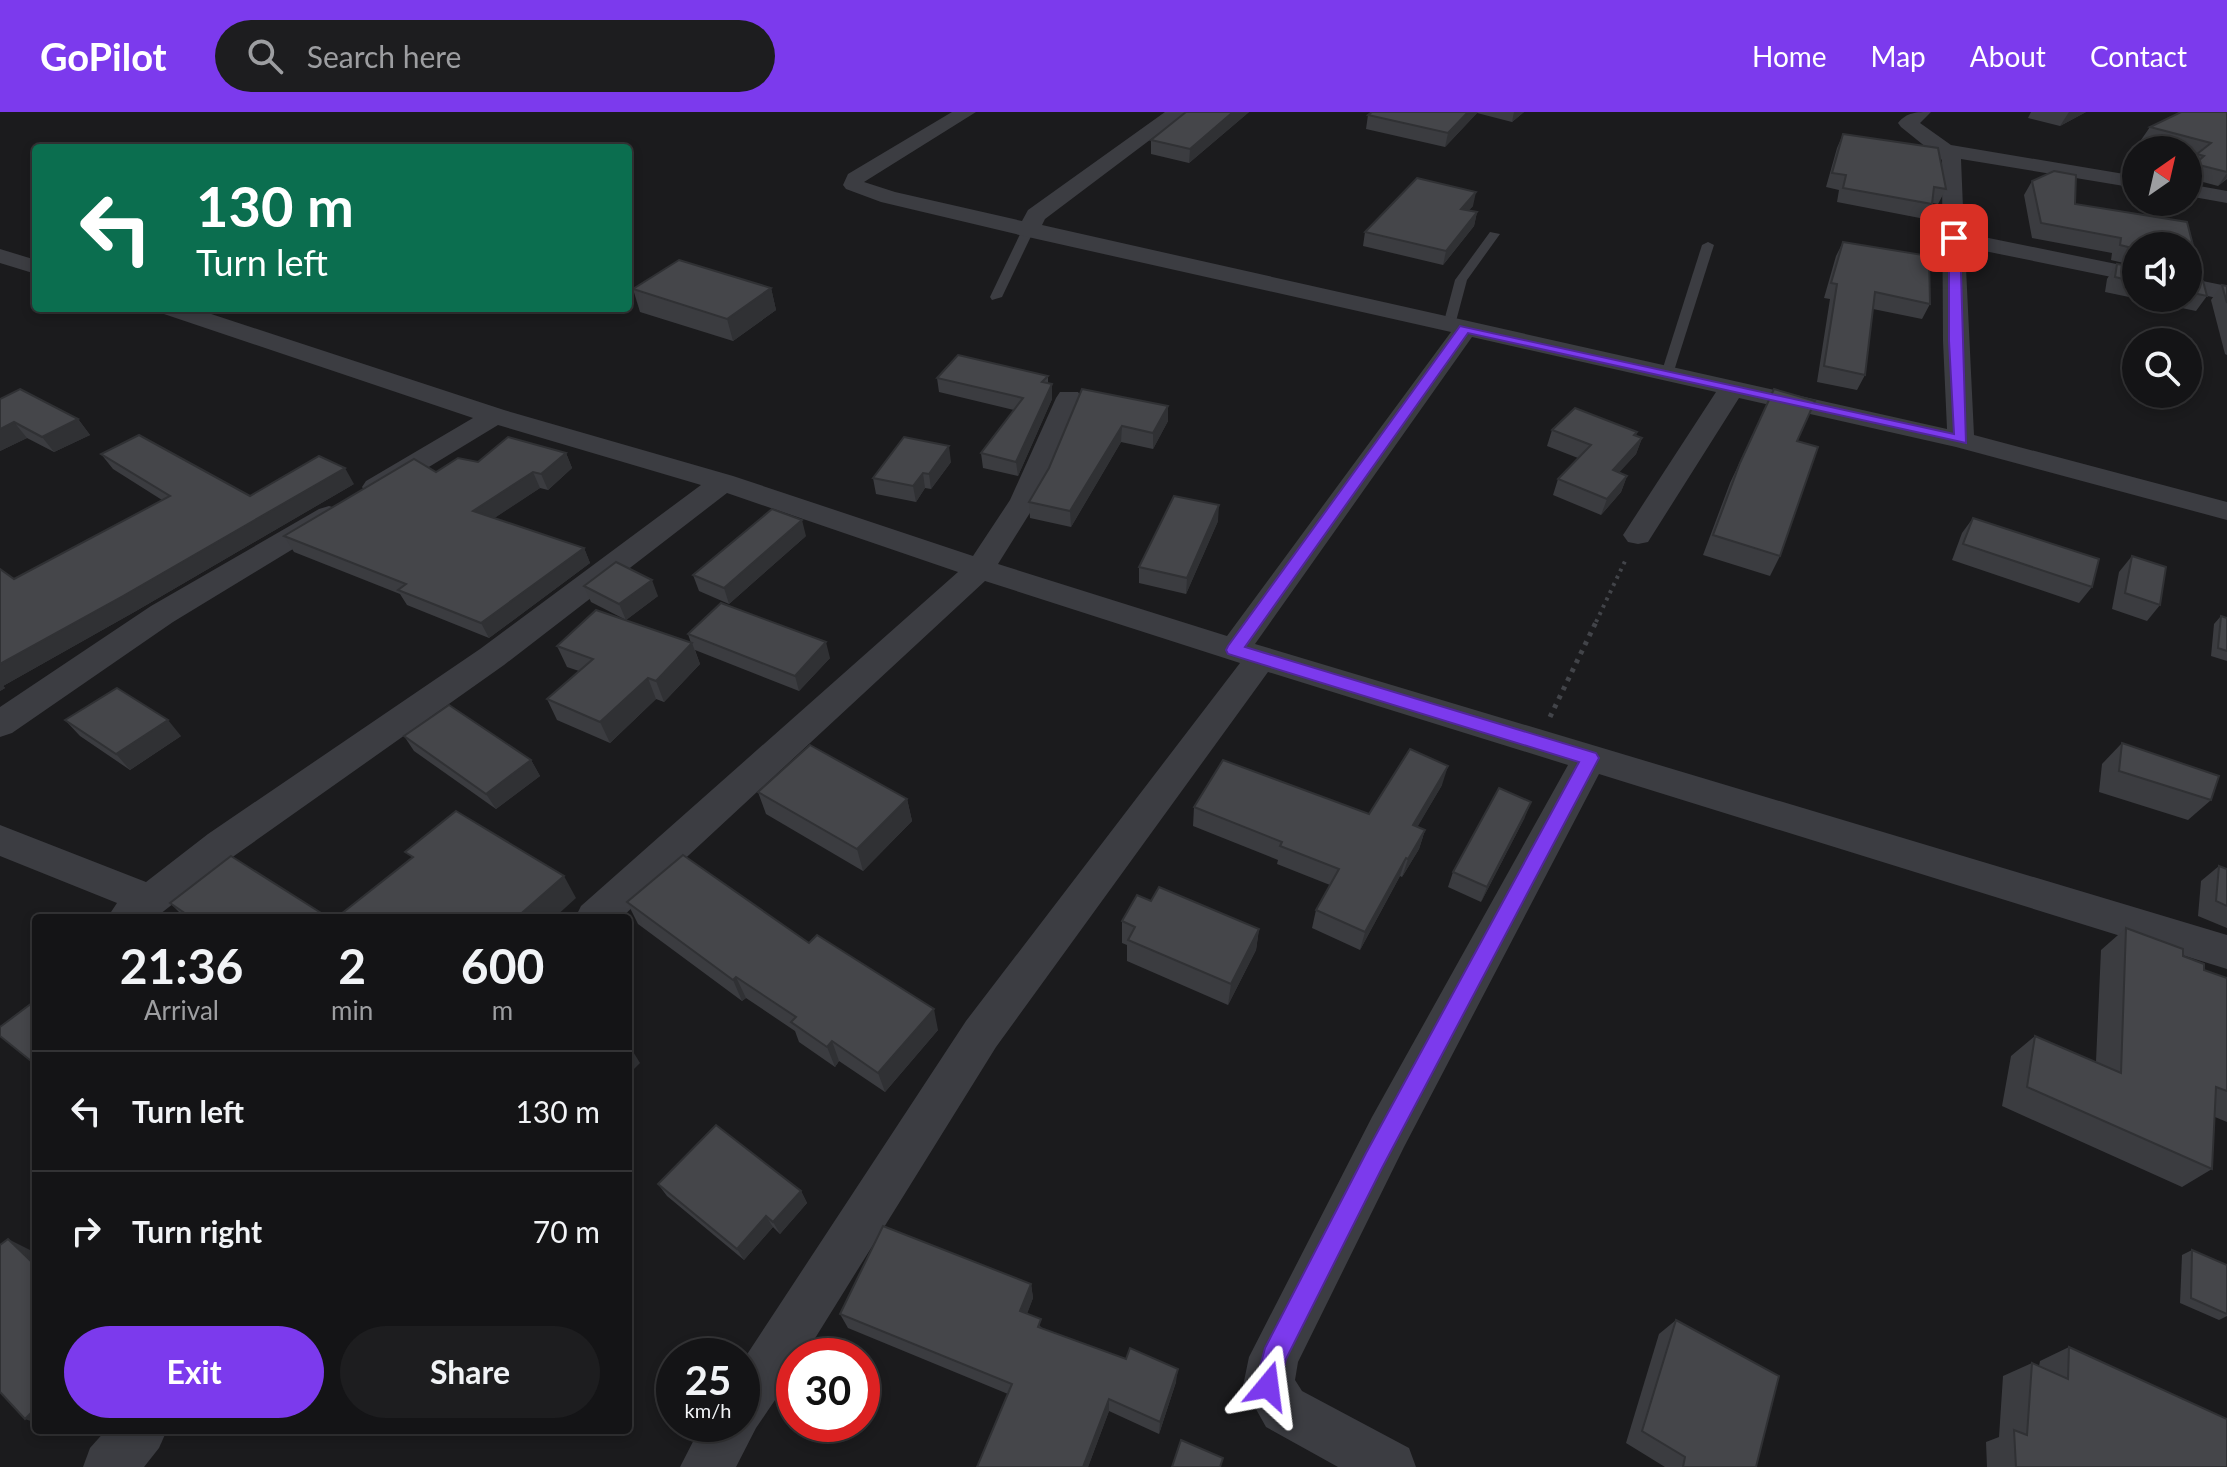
<!DOCTYPE html>
<style>
:root{--surface:#141416;--page:#1d1d1f;--text:#f1f3f6;--muted:#9d9ea1;--line:#333335;--accent:#7c3aed}
body{margin:0;font-family:Lato,sans-serif;background:var(--page);color:var(--text);height:100vh;display:flex;flex-direction:column;font-size:30px;white-space:nowrap}
*{box-sizing:border-box;margin:0}
p{font-size:26px;color:var(--muted)}
.icon{flex:none;width:44px;height:44px;fill:none;stroke:currentColor;stroke-width:2;stroke-linecap:round;stroke-linejoin:round}
.map{position:relative;flex:1;overflow:hidden}
.panel{position:absolute;left:32px;top:802px;width:600px;height:520px;display:flex;flex-direction:column;background:var(--surface);border-radius:8px;box-shadow:0 4px 12px #0003,0 0 0 2px var(--line)}
.panel>*{flex:none}
.top-card{position:absolute;left:32px;top:32px;width:600px;height:168px;border-radius:8px;box-shadow:0 4px 12px #0003,0 0 0 2px var(--line);background:#0b6e4f;color:#fff;overflow:hidden}
.needle{width:52px;rotate:34deg}
.buttons{position:absolute;left:2122px;top:24px;display:grid;gap:16px}
.buttons a{display:grid;place-items:center;width:80px;height:80px;border-radius:50%;background:var(--surface);box-shadow:0 4px 12px #0003,0 0 0 2px var(--line);font-size:40px}
.speed{position:absolute;left:656px;top:1226px;display:flex;gap:16px;font-size:40px;font-weight:700;text-align:center}
.speed>*{display:grid;place-content:center;width:104px;height:104px;border-radius:50%;background:var(--surface);box-shadow:0 4px 12px #0003,0 0 0 2px var(--line);line-height:1}
.speed small{font-size:20px;font-weight:400}
.speed .limit{border:12px solid #d22;background:#fff;color:#111}
.pin{position:absolute;display:grid;place-items:center;width:68px;height:68px;color:#fff;margin:-34px;border-radius:16px;box-shadow:0 4px 12px #0006}
.me{position:absolute;width:88px;margin:-44px;rotate:16deg;stroke-linejoin:round;filter:drop-shadow(0 0 6px #0008)}
.turn{display:flex;align-items:center;gap:28px;height:168px;padding:0 32px;font-size:36px}
.turn .icon{width:104px;height:104px;stroke-width:2.5}
.turn b{display:block;font-size:56px;line-height:68px}
.eta{display:flex;justify-content:space-evenly;align-items:center;height:136px;text-align:center}
.eta b{font-size:48px;font-weight:700;line-height:56px}
.primary-button{display:flex;gap:16px;margin-top:auto;padding:16px 32px}
.primary-button a{flex:1;height:92px;border-radius:48px;background:var(--accent);color:#fff;font-size:32px;font-weight:700;line-height:92px;text-align:center}
.primary-button a+a{background:var(--page);color:var(--text)}
ul{padding:0;list-style:none}
li{display:flex;align-items:center;gap:24px;height:120px;padding:0 32px;border-top:2px solid var(--line)}
li div{flex:1}
li b{display:block;font-size:30px}
li em{font-style:normal}
header{display:flex;align-items:center;gap:48px;box-sizing:border-box;height:112px;padding:0 40px;background:var(--accent);color:#fff}
header strong{font-size:38px}
nav{display:flex;gap:44px;margin-inline-start:auto;font-size:28px}
.search{width:560px;height:72px;background:var(--page);display:flex;align-items:center;gap:20px;box-sizing:border-box;padding:0 28px;border-radius:44px;color:var(--muted);font-size:30px}
.map>svg:first-child{display:block}
</style>
<header>
<strong>GoPilot</strong>
<div class="search"><svg class="icon" aria-label="search" viewBox="0 0 24 24"><circle cx="10" cy="10" r="6"/><path d="M15 15l6 6"/></svg>Search here</div>
<nav><a>Home</a><a>Map</a><a>About</a><a>Contact</a></nav>
</header>
<div class="map">
<svg width="2227" height="1355" viewBox="0 0 2227 1355">
<rect width="100%" height="100%" fill="#1b1b1d"/>
<g fill="none" stroke-linecap="round" stroke-linejoin="round">
<polyline stroke="#424449" stroke-width="4" stroke-dasharray="3 5" stroke-linecap="butt" points="1596,510 1627,445"/>
<polyline stroke="#424449" stroke-width="5" stroke-dasharray="4 6" stroke-linecap="butt" points="1550,605 1597,508"/>
<g fill="#3c3d42" fill-rule="evenodd">
<polygon points="1028,115 1034,118 1002,185 992,188 990,185 1022,118"/>
<polygon points="1490,120 1500,122 1467,168 1455,213 1445,216 1443,213 1455,168"/>
<polygon points="1708,130 1714,133 1673,262 1662,265 1661,262 1702,133"/>
</g>
<g fill="#3c3d42" fill-rule="evenodd">
<path d="M952,0H976L864,70L895,80L1022,109L1028,98L1165,0H1187L1045,107L1042,113L1947,317L1943,229L1942,48L1901,15L1898,11C1907,0 1916,0 1931,0L1920,11L1951,33L2136,64V76L1961,47L1964,121L2136,156V170L1965,135L1974,323L2227,390V408L1956,335L1739,286L1648,430L1638,432L1628,430L1623,423L1716,280L1472,225L1255,532L2227,823V857L1599,662L1404,1035L1298,1250L1295,1268L1302,1279L1409,1336L1416,1355H1338L1266,1315L1243,1274L1249,1245L1372,1005L1568,653L1268,560L996,935L804,1244H794V1260L756,1316L736,1355H680L702,1312H742V1250L966,909L1240,551L985,469L621,806H575L581,794L958,460L727,381L504,553L234,744L155,806H107L117,791L0,744V713L146,770L208,722L480,537L701,373L498,313L386,381L376,384L366,381L362,375L366,369L473,306L161,201L157,196H193L504,298L733,364L973,444L1010,388L1056,286L1060,280H1078L1082,286L1038,388L998,452L1227,524L1451,220L1028,125L881,90L846,77L843,73L848,62Z"/>
<polygon points="2188,72 2227,79 2227,91 2188,84"/>
<polygon points="0,137 36,148 36,162 0,151"/>
<polygon points="2188,166 2227,174 2227,188 2188,180"/>
<polygon points="329,394 339,397 344,403 339,409 173,510 12,621 0,625 0,595 151,494 319,397"/>
<polygon points="106,1318 167,1318 159,1336 144,1355 83,1355 90,1336"/>
</g>
</g>
<g fill="#3b3c40">
<polygon points="1186,0 1249,0 1189,51 1151,42 1151,28"/>
<polygon points="1372,0 1524,0 1512,10 1477,1 1445,35 1366,17 1368,3"/>
<polygon points="2031,0 2086,0 2060,14 2028,6"/>
<polygon points="2227,0 2227,67 2218,74 2188,66 2188,62 2192,56 2188,55 2196,43 2188,41 2188,38 2177,38 2141,28 2150,15"/>
<polygon points="1843,22 1946,77 1938,92 1933,91 1925,107 1837,90 1839,78 1826,75 1837,36"/>
<polygon points="2054,59 2076,63 2075,92 2187,110 2197,149 2196,165 2203,169 2207,184 2196,199 2105,180 2107,167 2117,152 2136,155 2136,186 2188,186 2188,134 2136,134 2136,154 2111,148 2112,141 2032,126 2024,83 2032,69"/>
<polygon points="1473,94 1469,98 1477,100 1474,114 1443,153 1363,134 1365,120"/>
<polygon points="1843,130 1930,192 1922,207 1873,197 1865,263 1857,278 1817,270 1830,187 1824,186 1836,144"/>
<polygon points="2222,173 2227,174 2227,243 2225,242 2211,188"/>
<polygon points="771,176 776,198 733,229 640,200 633,177"/>
<polygon points="1048,264 1048,272 1052,272 1052,287 1018,364 983,356 981,341 1014,298 939,280 937,266"/>
<polygon points="1082,277 1168,309 1153,337 1121,330 1071,415 1030,406 1029,390 1049,356"/>
<polygon points="1774,277 1797,329 1780,444 1770,464 1703,443 1730,371"/>
<polygon points="0,287 78,307 90,323 54,340 27,326 0,339"/>
<polygon points="1552,318 1637,320 1636,324 1642,326 1636,342 1619,360 1627,364 1621,380 1601,403 1553,383 1558,367 1578,346 1547,334"/>
<polygon points="566,341 572,356 548,378 540,376 494,406 584,436 590,451 489,526 407,493 400,482 294,440 284,424 436,360 478,350"/>
<polygon points="101,342 250,384 354,372 136,499 3,574 5,576 0,579 14,467 162,388 113,357"/>
<polygon points="951,350 931,377 925,376 916,390 876,382 873,366"/>
<polygon points="1973,406 2092,475 2079,491 1952,448 1962,421"/>
<polygon points="1218,409 1186,482 1139,471 1139,455"/>
<polygon points="806,424 729,492 699,479 693,463"/>
<polygon points="2132,444 2160,493 2147,509 2112,497 2119,460"/>
<polygon points="584,474 658,484 626,508 591,490"/>
<polygon points="2221,504 2227,506 2227,549 2211,544 2214,512"/>
<polygon points="688,522 830,546 799,579 695,538 700,552 664,590 656,587 610,631 557,608 547,587 579,559 567,555 557,534 691,531"/>
<polygon points="65,608 181,624 130,658 80,624"/>
<polygon points="404,624 531,648 540,664 496,697 414,639"/>
<polygon points="2122,631 2211,688 2188,708 2099,680 2102,652"/>
<polygon points="1442,673 1417,715 1425,718 1419,737 1402,765 1400,764 1360,838 1312,816 1316,798 1330,773 1277,752 1278,748 1193,714 1194,695 1369,702"/>
<polygon points="758,680 907,687 912,709 863,759 766,702"/>
<polygon points="1525,705 1481,790 1448,775 1453,760"/>
<polygon points="2219,754 2227,757 2227,816 2198,804 2201,769"/>
<polygon points="1151,789 1259,817 1256,838 1228,893 1127,849 1127,833 1122,831 1122,809"/>
<polygon points="627,790 809,831 938,918 885,980 839,949 835,955 799,930 795,919 746,886 742,889 638,812"/>
<polygon points="170,791 329,806 185,806"/>
<polygon points="2126,816 2183,844 2204,858 2227,866 2227,1010 2215,1005 2212,1057 2182,1075 2002,994 2011,944 2035,924 2096,950 2101,838"/>
<polygon points="658,1072 801,1079 807,1091 780,1122 773,1115 744,1148 667,1084"/>
<polygon points="2192,1138 2227,1153 2227,1204 2219,1208 2180,1191 2182,1143"/>
<polygon points="1031,1172 1033,1186 1027,1201 1043,1217 1176,1270 1159,1322 1109,1299 1088,1355 977,1355 1008,1282 848,1216 840,1202"/>
<polygon points="1676,1208 1756,1355 1665,1355 1626,1331 1659,1222"/>
<polygon points="2069,1235 2227,1355 1987,1355 1986,1330 1999,1325 2003,1264 2032,1251 2039,1254 2040,1249"/>
</g>
<g fill="#303134">
<polygon points="1233,0 1249,0 1189,51 1190,37"/>
<polygon points="1468,0 1478,0 1445,35 1448,21"/>
<polygon points="1514,0 1524,0 1512,10"/>
<polygon points="2069,0 2086,0 2060,14"/>
<polygon points="2227,61 2227,66 2218,74"/>
<polygon points="1476,80 1473,94 1458,110 1461,97"/>
<polygon points="1477,100 1474,114 1443,153 1446,139"/>
<polygon points="771,176 776,198 733,229 727,207"/>
<polygon points="1052,272 1052,287 1018,364 1016,350"/>
<polygon points="1168,294 1168,309 1153,337 1153,321"/>
<polygon points="78,307 90,323 54,340 42,325"/>
<polygon points="14,310 27,326 0,339 0,317"/>
<polygon points="1122,314 1121,330 1071,415 1070,399"/>
<polygon points="1642,326 1636,342 1607,374 1613,358"/>
<polygon points="949,334 951,350 931,377 929,362"/>
<polygon points="566,341 572,356 548,378 541,362"/>
<polygon points="345,356 354,372 136,499 3,574 5,576 0,579 0,552"/>
<polygon points="533,360 540,376 481,415 473,399"/>
<polygon points="923,361 925,376 916,390 913,374"/>
<polygon points="1627,364 1621,380 1601,403 1607,387"/>
<polygon points="1219,393 1218,409 1186,482 1187,466"/>
<polygon points="802,408 806,424 729,492 724,476"/>
<polygon points="584,436 590,451 489,526 481,511"/>
<polygon points="652,468 658,484 626,508 619,492"/>
<polygon points="826,530 830,546 799,579 795,564"/>
<polygon points="692,531 700,552 664,590 656,569"/>
<polygon points="648,566 656,587 610,631 600,610"/>
<polygon points="168,608 181,624 130,658 116,642"/>
<polygon points="531,648 540,664 496,697 486,682"/>
<polygon points="1448,654 1442,673 1408,731 1413,713"/>
<polygon points="907,687 912,709 863,759 857,737"/>
<polygon points="1531,690 1525,705 1481,790 1487,775"/>
<polygon points="1425,718 1419,737 1402,765 1408,747"/>
<polygon points="1406,746 1400,764 1360,838 1365,820"/>
<polygon points="564,764 576,786 554,806 516,806"/>
<polygon points="1259,817 1256,838 1228,893 1231,872"/>
<polygon points="736,865 746,886 742,889 733,868"/>
<polygon points="934,897 938,918 885,980 878,961"/>
<polygon points="832,929 839,949 835,955 827,935"/>
<polygon points="632,938 640,951 628,963 628,941"/>
<polygon points="801,1079 807,1091 780,1122 773,1110"/>
<polygon points="766,1104 773,1115 744,1148 737,1137"/>
<polygon points="8,1127 36,1141 36,1154"/>
<polygon points="1031,1172 1033,1186 1023,1213 1020,1199"/>
<polygon points="1178,1257 1176,1270 1159,1322 1160,1310"/>
<polygon points="1109,1287 1109,1299 1088,1355 1083,1355"/>
<polygon points="36,1296 36,1311 25,1307"/>
</g>
<g fill="#45464a" stroke="#303134" stroke-width="2">
<polygon points="1186,0 1233,0 1190,37 1151,28"/>
<polygon points="1372,0 1468,0 1448,21 1368,3"/>
<polygon points="2181,0 2227,0 2227,60 2195,52 2204,44 2197,42 2211,31 2150,15"/>
<polygon points="1843,22 1938,36 1946,77 1934,75 1932,92 1843,76 1846,63 1832,61"/>
<polygon points="2054,59 2076,63 2075,92 2187,110 2197,149 2196,165 2203,169 2207,184 2188,180 2188,134 2136,134 2136,137 2120,133 2121,126 2041,111 2032,69"/>
<polygon points="1417,66 1476,80 1461,97 1477,100 1446,139 1365,120"/>
<polygon points="1843,130 1929,144 1930,192 1875,180 1865,263 1824,254 1837,172 1831,171"/>
<polygon points="679,148 771,176 727,207 633,177"/>
<polygon points="2117,152 2136,155 2136,170 2115,165"/>
<polygon points="2222,173 2227,174 2227,191"/>
<polygon points="958,243 1048,264 1042,270 1052,272 1016,350 981,341 1023,286 937,266"/>
<polygon points="20,277 78,307 42,325 14,310 0,317 0,287"/>
<polygon points="1082,277 1168,294 1153,321 1122,314 1070,399 1029,390 1049,356"/>
<polygon points="1774,277 1815,289 1797,329 1818,335 1780,444 1713,423 1740,351"/>
<polygon points="1575,296 1637,320 1634,323 1642,326 1613,358 1627,364 1607,387 1558,367 1591,333 1552,318"/>
<polygon points="139,323 250,384 319,344 345,356 123,484 0,552 0,457 14,467 170,384 101,342"/>
<polygon points="508,325 566,341 541,362 533,360 473,399 584,436 481,511 398,478 406,472 284,424 414,347 436,360 458,346 478,350"/>
<polygon points="904,325 949,334 929,362 923,361 913,374 873,366"/>
<polygon points="1174,384 1219,393 1187,466 1139,455"/>
<polygon points="772,397 802,408 724,476 693,463"/>
<polygon points="1973,406 2099,447 2092,475 1963,432"/>
<polygon points="2132,444 2166,455 2160,493 2125,481"/>
<polygon points="616,450 652,468 619,492 584,474"/>
<polygon points="721,491 826,530 795,564 688,522"/>
<polygon points="596,498 692,531 656,569 648,566 600,610 547,587 593,547 557,534"/>
<polygon points="2221,504 2227,506 2227,539 2218,536"/>
<polygon points="117,576 168,608 116,642 65,608"/>
<polygon points="449,593 531,648 486,682 404,624"/>
<polygon points="2122,631 2219,664 2211,688 2119,659"/>
<polygon points="810,633 907,687 857,737 758,680"/>
<polygon points="1410,637 1448,654 1413,713 1425,718 1408,747 1406,746 1365,820 1316,798 1339,757 1280,734 1282,730 1194,695 1223,648 1369,702"/>
<polygon points="1499,676 1531,690 1487,775 1453,760"/>
<polygon points="456,699 564,764 516,806 336,806 413,745 405,740"/>
<polygon points="683,743 809,831 817,823 934,897 878,961 832,929 827,935 791,910 796,905 736,865 733,868 627,790"/>
<polygon points="231,744 329,806 192,806 170,791"/>
<polygon points="2219,754 2227,757 2227,794 2216,789"/>
<polygon points="1159,775 1259,817 1231,872 1128,828 1135,815 1122,809 1137,783 1151,789"/>
<polygon points="2126,816 2183,837 2183,844 2204,852 2204,858 2227,866 2227,979 2216,975 2212,1057 2027,975 2035,924 2121,961"/>
<polygon points="36,888 36,953 0,924 0,915"/>
<polygon points="716,1013 801,1079 773,1110 766,1104 737,1137 658,1072"/>
<polygon points="883,1114 1031,1172 1020,1199 1041,1207 1038,1215 1126,1247 1130,1236 1178,1257 1160,1310 1109,1287 1083,1355 977,1355 1012,1272 840,1202"/>
<polygon points="8,1127 36,1154 36,1296 25,1307 0,1280 0,1133"/>
<polygon points="2192,1138 2227,1153 2227,1202 2191,1186"/>
<polygon points="1676,1208 1779,1264 1756,1355 1683,1355 1685,1345 1642,1319"/>
<polygon points="2069,1235 2227,1307 2227,1355 2016,1355 2014,1318 2027,1323 2032,1251 2068,1267"/>
<polygon points="1181,1328 1223,1346 1220,1355 1172,1355"/>
</g>
<polygon fill="#7c3aed" stroke="#51269a" stroke-width="2" points="1954,122 1960,126 1966,331 1468,221 1245,535 1596,641 1599,646 1382,1056 1286,1247 1277,1283 1268,1286 1259,1283 1255,1274 1265,1236 1366,1041 1579,650 1228,542 1226,538 1228,534 1460,214 1954,322 1949,229 1949,126"/>
</svg>
<div class="buttons">
<a><svg class="needle" viewBox="-14 -14 28 28"><path d="M0-13l5 13h-10z" fill="#e53935"/><path d="M0 13l5-13h-10z" fill="#9d9ea1"/></svg></a>
<a><svg class="icon" aria-label="sound" viewBox="0 0 24 24"><path d="M4 9h4l5-4v14l-5-4H4zM17 9q2 3 0 6"/></svg></a>
<a><svg class="icon" aria-label="search" viewBox="0 0 24 24"><circle cx="10" cy="10" r="6"/><path d="M15 15l6 6"/></svg></a>
</div>
<div class="speed"><div>25<small>km/h</small></div><div class="limit">30</div></div>
<div class="pin" style="left:1954px;top:126px;background:#d93025"><svg class="icon" aria-label="arrive" viewBox="0 0 24 24"><path d="M6 21V4h12l-3 4 3 4H6"/></svg></div>
<svg class="me" style="left:1268px;top:1274px" viewBox="-20 -20 40 40"><path d="M0-17L14 15 0 8-14 15z" fill="#7c3aed" stroke="#fff" stroke-width="4"/></svg>
<div class="top-card">
<div class="turn"><svg class="icon" aria-label="left" viewBox="0 0 24 24"><path d="M17 20v-9H6M10 6l-5 5 5 5"/></svg><div><b>130 m</b>Turn left</div></div>
</div>
<section class="panel">
<div class="eta">
<div><b>21:36</b><p>Arrival</p></div>
<div><b>2</b><p>min</p></div>
<div><b>600</b><p>m</p></div>
</div>
<ul>
<li><svg class="icon" aria-label="left" viewBox="0 0 24 24"><path d="M17 20v-9H6M10 6l-5 5 5 5"/></svg><div><b>Turn left</b></div><em>130 m</em></li>
<li><svg class="icon" aria-label="right" viewBox="0 0 24 24"><path d="M7 20v-9h11M14 6l5 5-5 5"/></svg><div><b>Turn right</b></div><em>70 m</em></li>
</ul>
<div class="primary-button"><a>Exit</a><a>Share</a></div>
</section>
</div>
